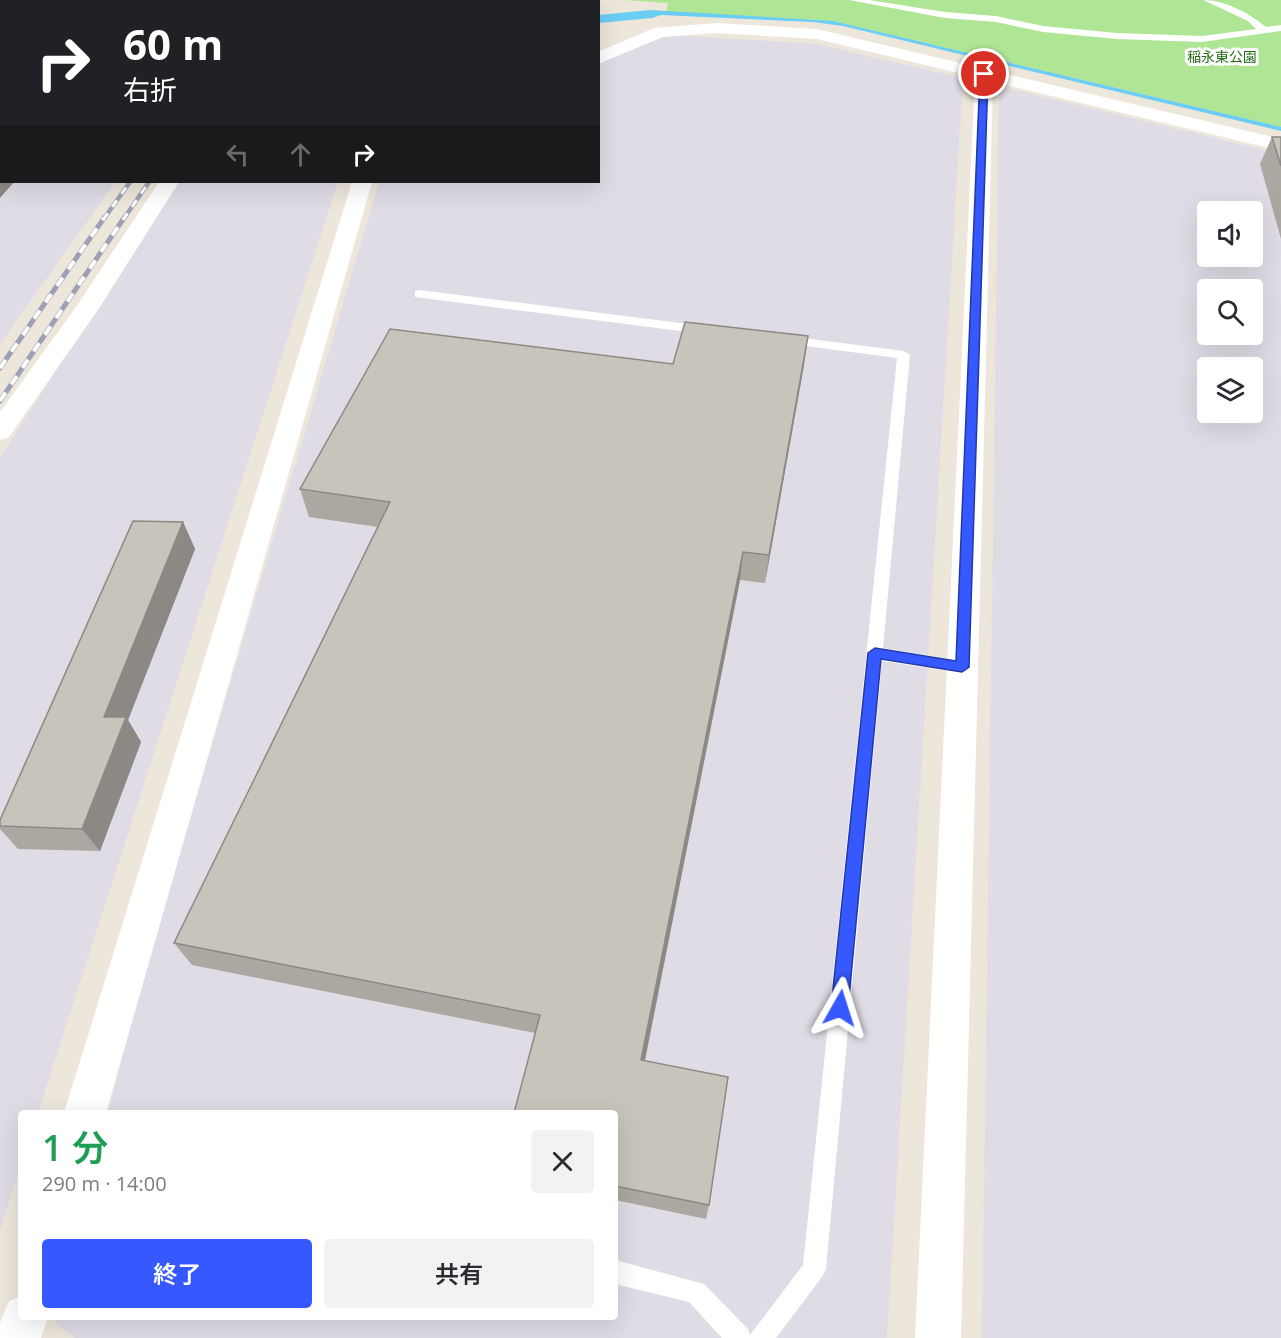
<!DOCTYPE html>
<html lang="ja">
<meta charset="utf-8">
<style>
:root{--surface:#fff;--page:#f2f2f3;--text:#2b2b33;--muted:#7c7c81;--accent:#3658ff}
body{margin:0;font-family:"Open Sans","Noto Sans JP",sans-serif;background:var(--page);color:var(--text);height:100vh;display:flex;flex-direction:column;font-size:22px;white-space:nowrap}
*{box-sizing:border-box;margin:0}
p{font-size:20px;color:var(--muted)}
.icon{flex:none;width:33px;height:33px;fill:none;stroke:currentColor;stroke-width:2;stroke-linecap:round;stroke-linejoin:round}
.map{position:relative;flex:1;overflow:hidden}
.drawer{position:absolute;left:18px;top:1110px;width:600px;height:210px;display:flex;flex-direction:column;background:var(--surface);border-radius:6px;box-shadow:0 6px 24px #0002}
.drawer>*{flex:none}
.banner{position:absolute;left:0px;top:0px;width:600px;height:183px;box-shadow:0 6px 24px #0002;background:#202124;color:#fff;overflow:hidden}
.controls{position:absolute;left:1197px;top:201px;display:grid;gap:12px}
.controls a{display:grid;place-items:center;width:66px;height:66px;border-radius:6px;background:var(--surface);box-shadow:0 6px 24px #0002;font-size:30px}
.pin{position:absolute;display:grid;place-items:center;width:51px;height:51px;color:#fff;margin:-26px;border:3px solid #fff;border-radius:50%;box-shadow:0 2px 6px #0007}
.me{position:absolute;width:66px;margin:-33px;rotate:6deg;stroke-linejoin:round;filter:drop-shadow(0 0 4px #0008)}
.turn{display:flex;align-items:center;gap:21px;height:126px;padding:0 24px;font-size:27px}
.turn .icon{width:78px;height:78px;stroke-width:2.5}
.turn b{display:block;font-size:42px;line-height:51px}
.lanes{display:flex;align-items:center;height:57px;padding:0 24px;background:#0003;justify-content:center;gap:30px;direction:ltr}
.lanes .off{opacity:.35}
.round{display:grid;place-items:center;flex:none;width:63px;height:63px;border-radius:6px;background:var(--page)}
.overview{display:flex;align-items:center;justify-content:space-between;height:102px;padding:0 24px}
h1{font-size:36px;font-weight:600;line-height:45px;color:#1e9e55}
.cta{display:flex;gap:12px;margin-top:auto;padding:12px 24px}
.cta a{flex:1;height:69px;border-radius:6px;background:var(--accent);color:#fff;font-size:24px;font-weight:600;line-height:69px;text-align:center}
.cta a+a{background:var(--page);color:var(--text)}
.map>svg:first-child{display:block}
</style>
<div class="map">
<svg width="1281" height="1338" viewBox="0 0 1281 1338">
<rect width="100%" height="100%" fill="#ede6db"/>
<g fill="#dfdce5" fill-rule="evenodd">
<polygon points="0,0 138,1 2,2 2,182 115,182 0,344"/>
<polygon points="674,35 817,44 963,78 887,1338 75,1338 56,1324 57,1317 615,1317 615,1113 108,1113 135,1005 379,182 598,182 599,64 660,36"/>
<path d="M999,89H1011L1281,154V1338H982ZM1208,212H1252V256H1208ZM1208,290H1252V334H1208ZM1208,368H1252V412H1208Z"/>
<polygon points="179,182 338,182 38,1113 21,1113 21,1165 0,1230 0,457"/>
</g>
<polygon fill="#afe695" points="625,0 1281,0 1281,127 833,21 666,12 668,3"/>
<polygon fill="#69cdf4" points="650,10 833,21 1281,127 1281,131 843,26 813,22 661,15 652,18 599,23 599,15"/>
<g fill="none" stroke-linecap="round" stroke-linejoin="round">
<g fill="#fff" fill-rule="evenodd">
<path d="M849,0H869L945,12L996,16L1043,26L1117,33L1202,36L1256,29L1248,21L1203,0C1225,0 1249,13 1266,27L1281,25V31L1202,42L1117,39L1043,32L996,22L945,18Z"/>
<polygon points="419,290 704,326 710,330 704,334 415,297 415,291"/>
<polygon points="787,336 904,351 910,355 883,648 962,661 968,662 970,667 968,672 962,673 882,661 826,1269 822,1277 776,1338 722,1338 689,1302 615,1284 615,1260 704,1284 748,1329 750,1335 803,1265 897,358 783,343 781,340"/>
</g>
<g fill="#fff" fill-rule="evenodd">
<polygon points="147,0 163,0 164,2 147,2"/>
<polygon points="716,23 817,29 1281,139 1281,151 993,82 961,1338 915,1338 975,77 817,39 716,33 663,37 598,64 598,52 654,28"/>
<polygon points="159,182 179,182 98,310 9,437 0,440 0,412 76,307"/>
<polygon points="352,182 372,182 106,1113 64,1113"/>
<polygon points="21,1296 21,1317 48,1317 41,1338 0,1338 0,1323 9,1301"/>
</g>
<g stroke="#9ea1b5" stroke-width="4.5">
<g id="rail-far1">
<polyline points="103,220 130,182"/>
<polyline points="123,220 149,182"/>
</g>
</g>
<g stroke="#9ea1b5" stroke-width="5">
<g id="rail">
<polyline points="0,368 104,218"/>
<polyline points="0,401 124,218"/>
</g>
</g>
<use href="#rail-far1" stroke="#fff" stroke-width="3" stroke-dasharray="8" stroke-linecap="butt"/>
<use href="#rail" stroke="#fff" stroke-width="4" stroke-dasharray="10" stroke-linecap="butt"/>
</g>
<g fill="#aca8a1">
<polygon points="1272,137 1281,137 1281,239 1260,164"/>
<polygon points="673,364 804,365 765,583 740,580 645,1061 709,1205 706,1219 615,1200 615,1113 535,1033 192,965 174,943 378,527 309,517 300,489"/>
<polygon points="183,522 195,549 128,720 141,742 100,851 18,849 0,829 0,820"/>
</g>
<g fill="#8c8883">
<polygon points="2,158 2,182 14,182 0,198 0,160"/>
<polygon points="808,336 804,365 765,583 769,555"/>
<polygon points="183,522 195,549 128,720 141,742 100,851 82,829 104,717"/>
<polygon points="743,552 740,580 641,1079 641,1060"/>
</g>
<g fill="#c8c3bb" stroke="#8c8883" stroke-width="1.5">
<polygon points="1272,137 1281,137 1281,166"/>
<polygon points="685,322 808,336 769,555 743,552 641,1060 728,1077 709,1205 615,1186 615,1113 514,1113 540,1015 174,943 390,502 300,489 390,329 673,364"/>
<polygon points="133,521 183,522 104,717 126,717 82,829 0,826 0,820"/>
</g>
<polygon fill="#3658ff" stroke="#2339a6" stroke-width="1.5" points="984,71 988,74 969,667 962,672 881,659 848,1008 846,1014 840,1017 834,1014 831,1008 868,653 875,648 956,661 980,74"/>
<g text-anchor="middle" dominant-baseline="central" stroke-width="6" stroke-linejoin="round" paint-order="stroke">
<g font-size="14" fill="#276b17" stroke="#fff">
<text x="1222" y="56">稲永東公園</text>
</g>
</g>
</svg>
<div class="controls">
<a><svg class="icon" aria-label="sound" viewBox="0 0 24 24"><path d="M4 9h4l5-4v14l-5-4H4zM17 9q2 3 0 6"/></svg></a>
<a><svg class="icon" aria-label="search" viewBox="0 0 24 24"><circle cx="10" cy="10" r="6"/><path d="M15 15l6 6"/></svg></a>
<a><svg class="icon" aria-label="layers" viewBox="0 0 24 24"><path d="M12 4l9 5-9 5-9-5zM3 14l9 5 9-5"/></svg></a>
</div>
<div class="pin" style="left:984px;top:74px;background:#d93025"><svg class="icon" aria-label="arrive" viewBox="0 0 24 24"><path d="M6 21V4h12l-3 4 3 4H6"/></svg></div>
<svg class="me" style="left:840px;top:1008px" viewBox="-20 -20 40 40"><path d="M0-17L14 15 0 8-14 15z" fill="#3658ff" stroke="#fff" stroke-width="4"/></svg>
<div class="banner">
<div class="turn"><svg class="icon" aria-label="right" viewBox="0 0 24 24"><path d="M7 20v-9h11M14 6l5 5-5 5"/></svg><div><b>60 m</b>右折</div></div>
<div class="lanes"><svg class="icon off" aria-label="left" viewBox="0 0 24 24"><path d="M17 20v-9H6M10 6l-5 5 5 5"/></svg><svg class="icon off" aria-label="ahead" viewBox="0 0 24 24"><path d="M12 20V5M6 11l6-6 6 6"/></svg><svg class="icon" aria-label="right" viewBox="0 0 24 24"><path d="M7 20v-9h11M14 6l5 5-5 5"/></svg></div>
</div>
<section class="drawer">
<div class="overview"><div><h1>1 分</h1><p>290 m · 14:00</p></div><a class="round"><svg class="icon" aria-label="close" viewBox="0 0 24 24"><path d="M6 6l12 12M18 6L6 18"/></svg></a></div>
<div class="cta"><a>終了</a><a>共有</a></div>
</section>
</div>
